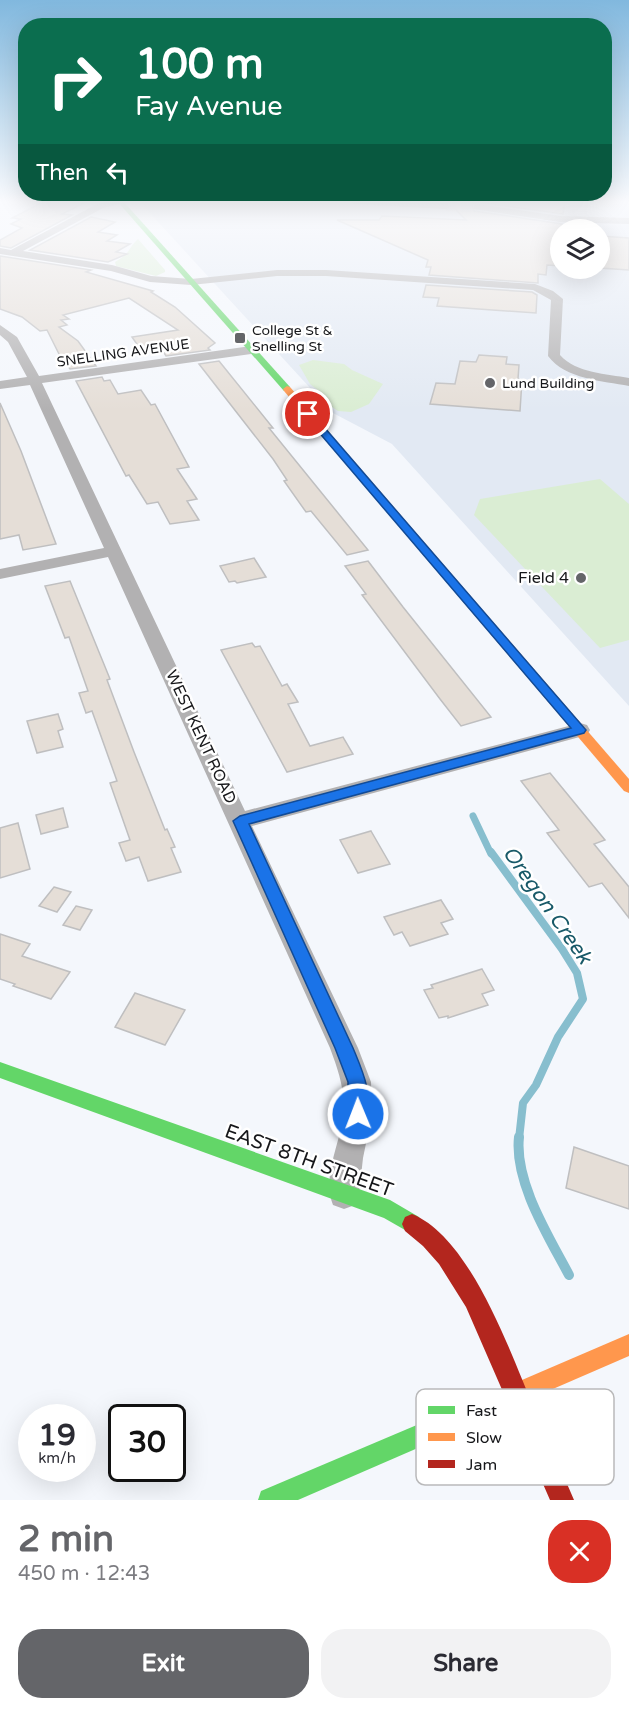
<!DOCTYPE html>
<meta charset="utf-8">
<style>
:root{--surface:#fff;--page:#f2f2f3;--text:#2b2b33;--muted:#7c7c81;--accent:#646569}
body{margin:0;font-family:"Varela Round",sans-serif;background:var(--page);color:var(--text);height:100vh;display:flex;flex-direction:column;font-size:22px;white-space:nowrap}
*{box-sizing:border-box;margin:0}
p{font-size:20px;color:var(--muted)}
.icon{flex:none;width:33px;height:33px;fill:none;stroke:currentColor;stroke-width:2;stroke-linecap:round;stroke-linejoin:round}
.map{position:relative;height:1500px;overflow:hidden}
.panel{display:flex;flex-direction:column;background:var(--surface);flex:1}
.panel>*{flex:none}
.hud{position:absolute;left:18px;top:18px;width:594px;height:183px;border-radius:24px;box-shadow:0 6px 24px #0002;background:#0b6e4f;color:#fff;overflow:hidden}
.fabs{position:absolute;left:550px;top:219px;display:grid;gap:12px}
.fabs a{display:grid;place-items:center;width:60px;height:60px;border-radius:50%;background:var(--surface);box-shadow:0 6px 24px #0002;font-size:30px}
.speed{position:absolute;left:18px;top:1404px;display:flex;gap:12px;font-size:30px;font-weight:700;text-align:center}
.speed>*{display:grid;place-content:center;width:78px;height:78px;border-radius:50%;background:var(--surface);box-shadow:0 6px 24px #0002;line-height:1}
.speed small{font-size:15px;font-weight:400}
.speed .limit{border:3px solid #111;border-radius:9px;background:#fff;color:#111}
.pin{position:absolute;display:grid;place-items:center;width:51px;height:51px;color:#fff;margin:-26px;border:3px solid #fff;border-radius:50%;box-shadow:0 2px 6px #0007}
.me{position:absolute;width:66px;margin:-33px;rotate:359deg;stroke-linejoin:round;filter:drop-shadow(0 0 4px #0008)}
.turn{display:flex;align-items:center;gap:21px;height:126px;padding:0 18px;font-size:27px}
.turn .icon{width:78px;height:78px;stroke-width:2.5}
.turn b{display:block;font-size:42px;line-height:51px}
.then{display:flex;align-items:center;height:57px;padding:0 18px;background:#0003;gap:12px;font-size:22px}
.round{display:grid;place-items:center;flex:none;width:63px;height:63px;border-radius:24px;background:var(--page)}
.head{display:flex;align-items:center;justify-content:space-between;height:102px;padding:0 18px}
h1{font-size:36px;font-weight:700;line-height:45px;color:var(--accent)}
.button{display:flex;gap:12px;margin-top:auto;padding:12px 18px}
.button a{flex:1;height:69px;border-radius:24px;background:var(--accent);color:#fff;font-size:24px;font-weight:700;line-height:69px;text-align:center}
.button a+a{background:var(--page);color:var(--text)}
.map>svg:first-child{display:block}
</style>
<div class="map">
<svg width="629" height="1500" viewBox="0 0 629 1500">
<rect width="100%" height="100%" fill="#f4f7fc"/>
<path fill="#e2e9f3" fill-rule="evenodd" d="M139,201H629V706L392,444L333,413ZM561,230H600V268H561Z"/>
<g fill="#daedd3">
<path d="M138,239L165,270V272L156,276L116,266L115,262C131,253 128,248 138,239Z"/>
<polygon points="313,360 344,364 352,370 383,384 369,404 351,412 338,411 323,401 320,392 310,384 299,365"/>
<polygon points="600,479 629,504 629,640 600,648 474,515 480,499"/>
</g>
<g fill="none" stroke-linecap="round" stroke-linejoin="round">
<polyline stroke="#87bece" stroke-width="7" points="473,816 491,854"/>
<polyline stroke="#87bece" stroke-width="8" points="491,852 562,949 577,973 583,999 558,1037 536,1085 523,1103 519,1139"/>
<path stroke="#87bece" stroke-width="10" d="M519,1137C514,1182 549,1237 569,1275"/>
</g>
<g fill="#e5ded7" stroke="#bfbfc0" stroke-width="1.5">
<polygon points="45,201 88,201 62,214 72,215 11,248 0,246 0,240 22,228 11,224 21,219 12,218"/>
<polygon points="447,201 565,201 563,214 477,202 472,205 474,211 562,224 561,266 547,265 546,275 538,274 538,283 429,275 431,267 426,267 428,260 337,220 379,220 382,216 466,220"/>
<polygon points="91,217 115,222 98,232 117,235 107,241 130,244 116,252 127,254 108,262 30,250"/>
<polygon points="600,236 629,238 629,270 600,268"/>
<polygon points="0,256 91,270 86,272 153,291 151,292 175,307 215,343 208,348 210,350 166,356 163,351 143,353 132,337 178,330 129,298 63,315 69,319 61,320 67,325 59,327 78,341 96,366 70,369 68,366 65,366 47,330 40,331 22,317 0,309"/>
<polygon points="426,285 532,292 537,295 536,313 437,306 439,298 423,297"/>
<polygon points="479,355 507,357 506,364 519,365 518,379 522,380 520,411 430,404 436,383 455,384 460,361 476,362"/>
<polygon points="219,361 273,428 269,428 368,550 347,555 311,511 306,512 284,481 287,480 273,459 199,364"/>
<polygon points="102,377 104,381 110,380 118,394 141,390 151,405 155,404 189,467 177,469 197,499 187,501 199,520 170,524 158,502 147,504 129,475 126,476 76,381"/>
<polygon points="0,403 21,451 56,544 23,550 19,535 0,539"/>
<polygon points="254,558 266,577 237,583 235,581 229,582 220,566"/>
<polygon points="368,561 403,607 491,717 461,726 440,699 362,595 366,594 345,566"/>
<polygon points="70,581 110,679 107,680 134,752 165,830 167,829 175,847 171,848 181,872 148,881 139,857 126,861 119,843 130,840 110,783 117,781 92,711 86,713 79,693 88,691 69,637 65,638 45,586"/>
<polygon points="252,643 255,647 260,646 282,686 287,684 298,702 288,704 310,746 343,737 353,754 287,772 221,650"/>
<polygon points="58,714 63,729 58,731 63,747 37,753 27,721"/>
<polygon points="550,773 605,840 594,844 629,887 629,918 602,883 589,887 547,833 559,830 521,781"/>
<polygon points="63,808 68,827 41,834 36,815"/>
<polygon points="18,823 30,869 0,878 0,828"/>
<polygon points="371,831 390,864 358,873 340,840"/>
<polygon points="54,887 71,892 57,912 39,906"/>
<polygon points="441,900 453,919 441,923 448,934 410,946 402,932 394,935 384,917"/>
<polygon points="76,906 92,910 80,930 63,925"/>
<polygon points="0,934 30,944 22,956 70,972 51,999 13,986 15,984 0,979"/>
<polygon points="482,969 494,990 482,994 488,1005 448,1018 448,1016 439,1018 424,990 433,988 431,985"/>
<polygon points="135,993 185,1010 165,1045 115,1027"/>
<polygon points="574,1147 629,1166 629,1209 566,1188"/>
</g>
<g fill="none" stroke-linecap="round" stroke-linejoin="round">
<polyline stroke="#d3d5da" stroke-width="10" stroke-dasharray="10 5" stroke-linecap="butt" points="446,206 477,207"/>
<g fill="#b2b1b2" fill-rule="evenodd">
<path d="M113,201H132L103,208L23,251L112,265L151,276L191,279L277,270H326L535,284L553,291L563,299L560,355C576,373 607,374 629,378V386C603,381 565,379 548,356L551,300L533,290L326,276H277L191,285L150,282L111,271L0,254V248L11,250L97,204Z"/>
<polygon points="350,201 446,203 451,206 446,209 354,204"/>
<polygon points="477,204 560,216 629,218 629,224 560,222 474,209 474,205"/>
<path d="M0,325L17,337L39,376L251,346L257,350L251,354L42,383L245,811L580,723L587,725L590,730L587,735L252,826L358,1048L371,1082L372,1114L363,1158L359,1194L355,1205L344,1209L333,1205C321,1175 342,1142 343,1112C345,1088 338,1070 330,1048L108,557L0,579V569L104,548L30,385L0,389V381L27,377L8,342L0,335Z"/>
</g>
<g fill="#63d668" fill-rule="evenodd">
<polygon points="117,201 123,201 290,387 290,391 284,391"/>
<polygon points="0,1062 390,1200 419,1217 422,1224 419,1231 412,1234 384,1218 0,1078"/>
<polygon points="516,1383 524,1386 527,1394 524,1402 298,1500 258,1500 261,1491"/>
</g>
<g fill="#ff974d" fill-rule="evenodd">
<polygon points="287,386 290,387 629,779 629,793 624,791 284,391 283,389"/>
<polygon points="629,1334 629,1356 516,1405 508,1402 505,1394 508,1386"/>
</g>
<path fill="#b3261e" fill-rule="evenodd" d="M412,1214C471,1238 510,1352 534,1408C547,1439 561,1469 574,1500H550L466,1307L439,1264L423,1246L405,1231L402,1224L405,1217Z"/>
</g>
<linearGradient id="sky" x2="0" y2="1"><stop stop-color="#81b8de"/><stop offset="0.49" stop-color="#fafbfe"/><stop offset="1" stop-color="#fafbfe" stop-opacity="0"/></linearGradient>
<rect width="629" height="411" fill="url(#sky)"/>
<path fill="#1a73e8" stroke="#114b97" stroke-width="1.5" d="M308,411L311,412L586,730L584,733L249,824L353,1048C362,1070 375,1097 364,1120L358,1123L351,1120L348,1114V1082L335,1048L233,821L240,816L571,728L305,416V412Z"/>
<g fill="#646569" stroke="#fff" stroke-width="2">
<rect x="234" y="332" width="12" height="12" rx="3"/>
<circle cx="490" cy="383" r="6"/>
<circle cx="581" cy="578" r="6"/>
</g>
<g text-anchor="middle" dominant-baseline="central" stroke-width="5" stroke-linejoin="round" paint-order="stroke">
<g font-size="14" fill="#16171a" stroke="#fff" text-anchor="start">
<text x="252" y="330">College St &amp;<tspan x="252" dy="16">Snelling St</tspan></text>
<text x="502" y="383">Lund Building</text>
</g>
<g font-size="14" fill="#16171a" stroke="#fff">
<text transform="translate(123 353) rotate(-8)">SNELLING AVENUE</text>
</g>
<g font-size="16" fill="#16171a" stroke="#fff" text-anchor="end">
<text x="569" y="578">Field 4</text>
</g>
<g font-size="16" fill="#16171a" stroke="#fff">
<text transform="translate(201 737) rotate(65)">WEST KENT ROAD</text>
</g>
<g font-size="20" fill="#16171a" stroke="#fff">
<text transform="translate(309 1161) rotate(20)">EAST 8TH STREET</text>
</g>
<g font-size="21" font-style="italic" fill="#185968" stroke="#fff">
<text transform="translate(547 905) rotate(55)">Oregon Creek</text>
</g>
</g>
<rect x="416" y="1389" width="198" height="96" rx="9" fill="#fff" stroke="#b9b9ba" stroke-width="1.5"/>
<rect x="428" y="1406" width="27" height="8" fill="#63d668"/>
<rect x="428" y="1433" width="27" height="8" fill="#ff974d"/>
<rect x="428" y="1460" width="27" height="8" fill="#b3261e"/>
<g font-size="16" fill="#16171a">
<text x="466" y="1416">Fast</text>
<text x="466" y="1443">Slow</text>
<text x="466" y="1470">Jam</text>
</g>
</svg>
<div class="fabs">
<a><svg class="icon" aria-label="layers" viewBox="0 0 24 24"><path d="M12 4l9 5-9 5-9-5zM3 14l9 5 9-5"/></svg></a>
</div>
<div class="speed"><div>19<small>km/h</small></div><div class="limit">30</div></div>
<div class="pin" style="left:308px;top:414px;background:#d93025"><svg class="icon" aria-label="arrive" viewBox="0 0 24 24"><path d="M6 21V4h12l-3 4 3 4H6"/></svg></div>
<svg class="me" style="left:358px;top:1114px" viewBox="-20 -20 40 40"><circle r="17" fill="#1a73e8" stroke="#fff" stroke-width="3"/><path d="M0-11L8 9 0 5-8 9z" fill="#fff"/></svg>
<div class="hud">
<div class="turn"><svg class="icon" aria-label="right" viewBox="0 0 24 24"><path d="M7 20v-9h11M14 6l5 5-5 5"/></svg><div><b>100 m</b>Fay Avenue</div></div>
<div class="then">Then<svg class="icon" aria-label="left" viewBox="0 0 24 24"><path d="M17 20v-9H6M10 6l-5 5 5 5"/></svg></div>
</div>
</div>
<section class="panel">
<div class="head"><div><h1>2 min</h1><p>450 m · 12:43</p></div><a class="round" style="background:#d93025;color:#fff"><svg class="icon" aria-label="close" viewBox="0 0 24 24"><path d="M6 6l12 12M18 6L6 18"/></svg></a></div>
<div class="button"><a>Exit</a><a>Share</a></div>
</section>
